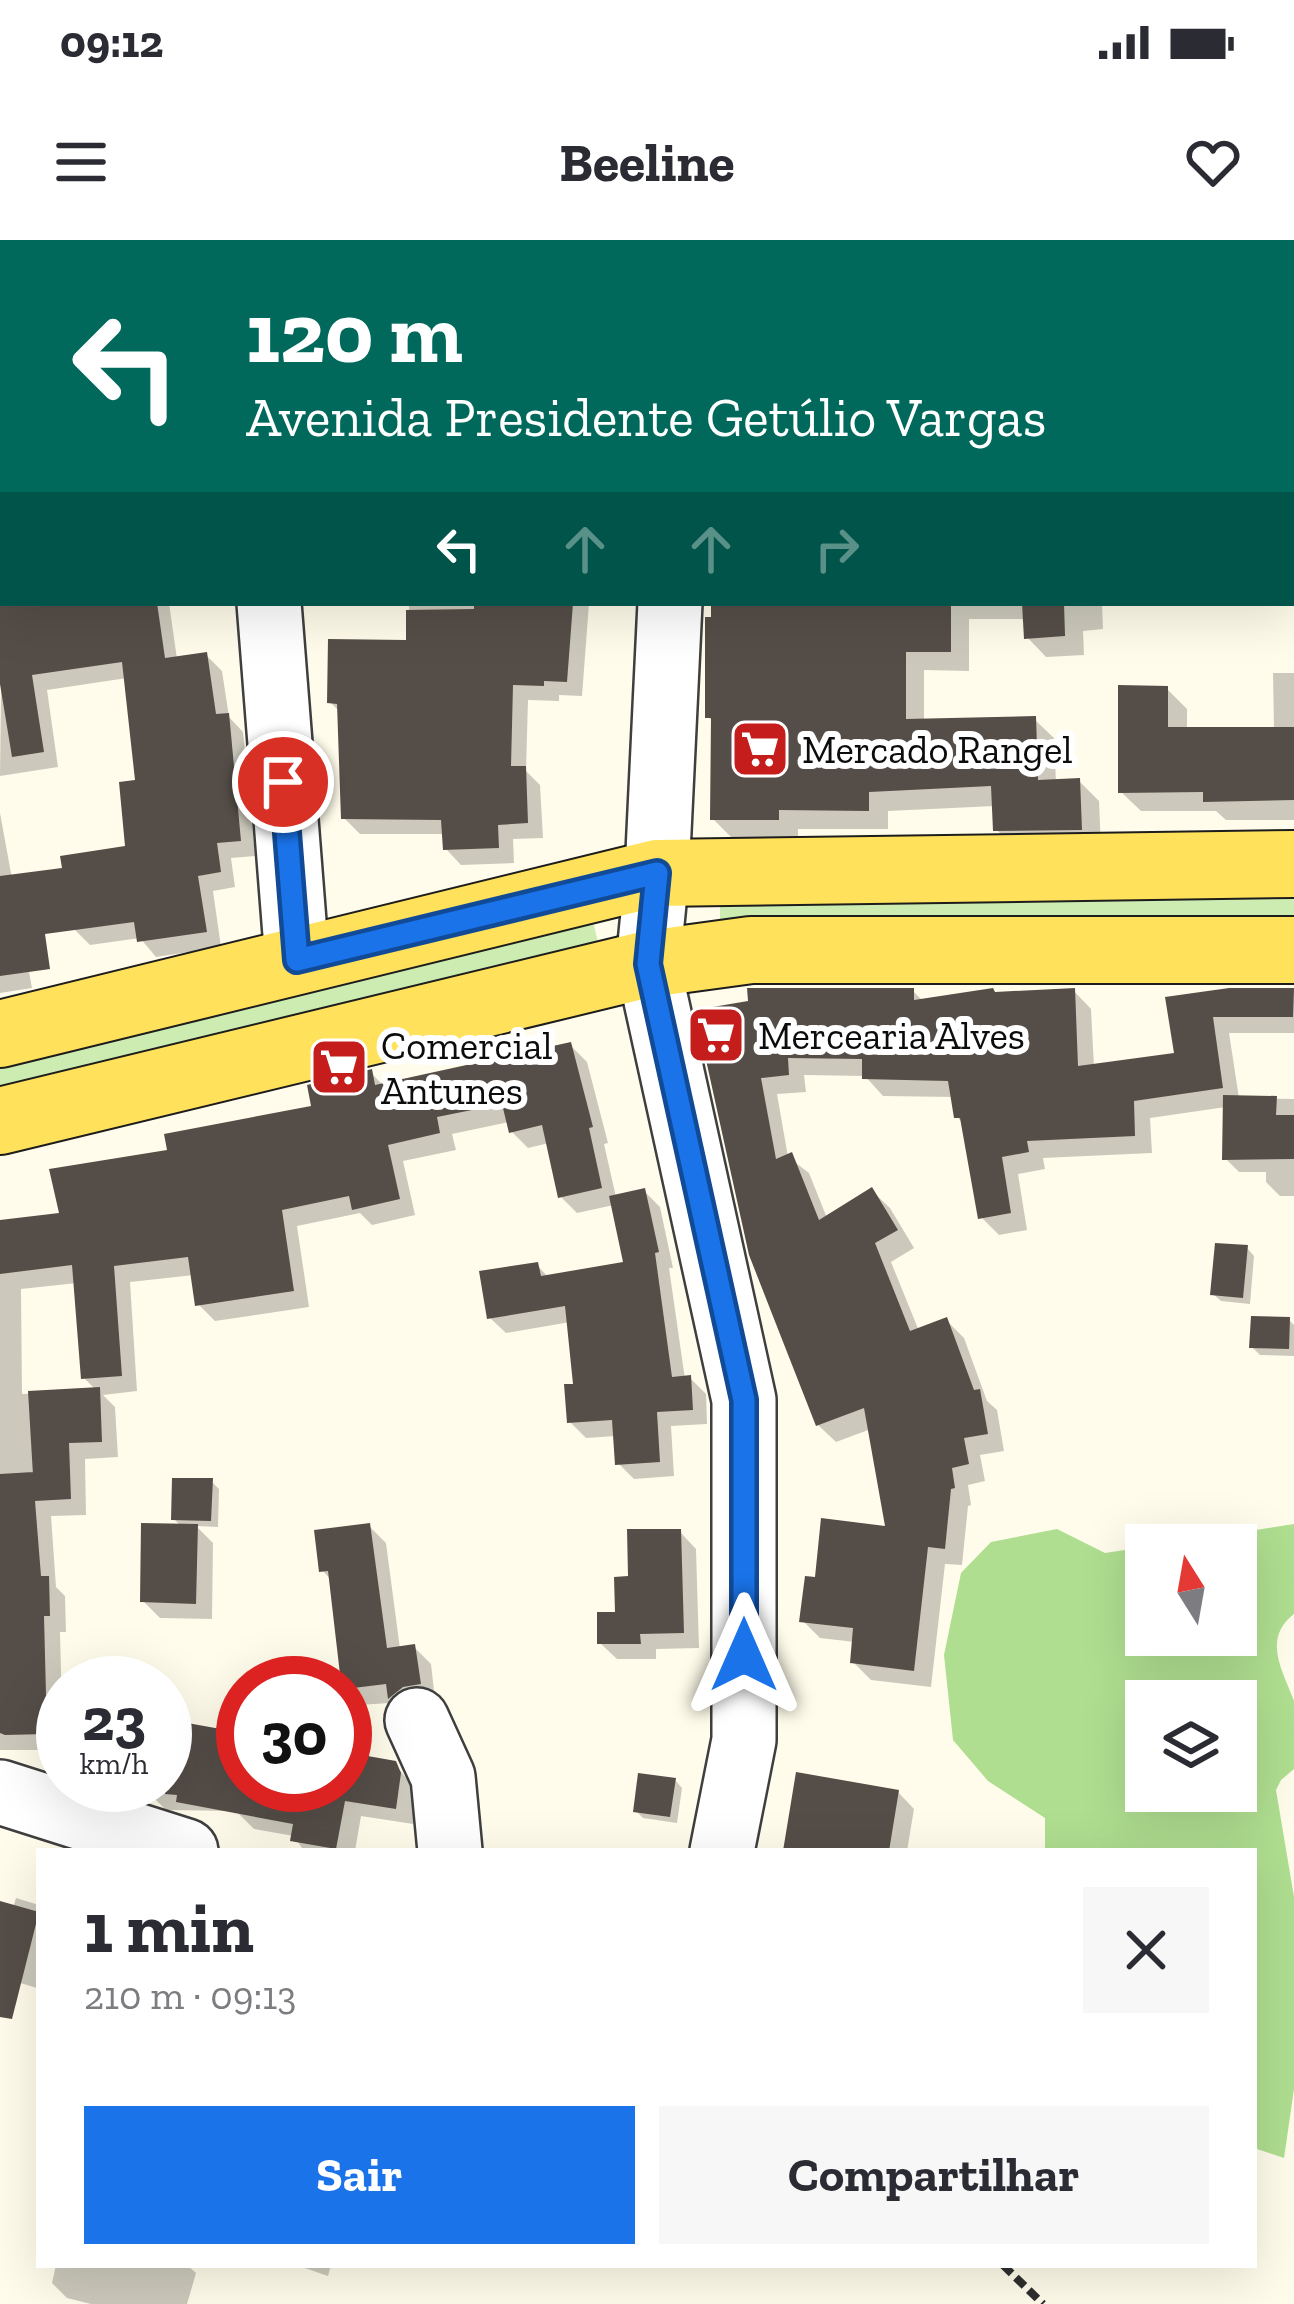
<!DOCTYPE html>
<html lang="pt">
<meta charset="utf-8">
<style>
:root{--surface:#fff;--page:#f7f7f7;--text:#2b2b33;--muted:#7c7c81;--accent:#1a73e8}
body{margin:0;font-family:"Zilla Slab",serif;background:var(--page);color:var(--text);height:100vh;display:flex;flex-direction:column;font-size:45px;white-space:nowrap}
*{box-sizing:border-box;margin:0}
p{font-size:39px;color:var(--muted)}
.icon{flex:none;width:66px;height:66px;fill:none;stroke:currentColor;stroke-width:2;stroke-linecap:round;stroke-linejoin:round}
.map{position:relative;flex:1;overflow:hidden}
.drawer{position:absolute;left:36px;top:1608px;width:1221px;height:420px;display:flex;flex-direction:column;background:var(--surface);border-radius:0px;box-shadow:0 12px 48px #0002}
.drawer>*{flex:none}
.top-card{position:absolute;left:0px;top:0px;width:1296px;height:366px;box-shadow:0 12px 48px #0002;background:#00695c;color:#fff;overflow:hidden}
.needle{width:78px;rotate:349deg}
.buttons{position:absolute;left:1125px;top:1284px;display:grid;gap:24px}
.buttons a{display:grid;place-items:center;width:132px;height:132px;border-radius:0px;background:var(--surface);box-shadow:0 12px 48px #0002;font-size:60px}
.speed{position:absolute;left:36px;top:1416px;display:flex;gap:24px;font-size:60px;font-weight:700;text-align:center}
.speed>*{display:grid;place-content:center;width:156px;height:156px;border-radius:50%;background:var(--surface);box-shadow:0 12px 48px #0002;line-height:1}
.speed small{font-size:30px;font-weight:400}
.speed .limit{border:18px solid #d22;background:#fff;color:#111}
.pin{position:absolute;display:grid;place-items:center;width:102px;height:102px;color:#fff;margin:-51px;border:6px solid #fff;border-radius:50%;box-shadow:0 3px 12px #0007}
.me{position:absolute;width:132px;margin:-66px;rotate:0deg;stroke-linejoin:round;filter:drop-shadow(0 0 9px #0008)}
.turn{display:flex;align-items:center;gap:42px;height:252px;padding:0 48px;font-size:54px}
.turn .icon{width:156px;height:156px;stroke-width:2.5}
.turn b{display:block;font-size:84px;line-height:102px}
.lanes{display:flex;align-items:center;height:114px;padding:0 48px;background:#0003;justify-content:center;gap:60px;direction:ltr}
.lanes .off{opacity:.35}
.round{display:grid;place-items:center;flex:none;width:126px;height:126px;border-radius:0px;background:var(--page)}
.overview{display:flex;align-items:center;justify-content:space-between;height:204px;padding:0 48px}
h1{font-size:72px;font-weight:700;line-height:90px}
.action{display:flex;gap:24px;margin-top:auto;padding:24px 48px}
.action a{flex:1;height:138px;border-radius:0px;background:var(--accent);color:#fff;font-size:48px;font-weight:700;line-height:138px;text-align:center}
.action a+a{background:var(--page);color:var(--text)}
.status{display:flex;justify-content:space-between;align-items:center;height:84px;padding:0 60px;background:var(--surface);direction:ltr}
.status svg{height:33px;fill:currentColor}
header{display:flex;justify-content:space-between;align-items:center;height:156px;padding:0 48px;background:var(--surface);font-size:54px;font-weight:700}
.map>svg:first-child{display:block}
</style>
<div class="status"><b>09:12</b><svg viewBox="0 0 49 12"><path d="M0 12V9h3v3zM5 12V6h3v6zM10 12V3h3v9zM15 12V0h3v12zM26 1h20v11H26zM47 4h2v5h-2z"/></svg></div>
<header><svg class="icon" aria-label="menu" viewBox="0 0 24 24"><path d="M4 6h16M4 12h16M4 18h16"/></svg>Beeline<svg class="icon" aria-label="heart" viewBox="0 0 24 24"><path d="M12 20l-8-8c-3-5 5-10 8-4 3-6 11-1 8 4z"/></svg></header>
<div class="map">
<svg width="1294" height="2064" viewBox="0 0 1294 2064">
<rect width="100%" height="100%" fill="#fffceb"/>
<g fill="#cdecb2">
<polygon points="1294,655 1294,682 720,687 720,661"/>
<polygon points="592,677 598,702 0,852 0,825"/>
</g>
<path fill="#afde90" fill-rule="evenodd" d="M1294,1284V1374C1261,1399 1284,1433 1294,1461C1294,1479 1294,1510 1294,1529L1281,1540L1276,1550L1294,1657V1849L1284,1918L1254,1908V1611H1045V1578L988,1541L953,1500L944,1415L961,1333L991,1302L1057,1289L1105,1313ZM1146,1305H1236V1395H1146ZM1146,1461H1236V1551H1146Z"/>
<g fill="#0003" fill-rule="evenodd">
<polygon points="2,0 209,0 209,3 3,3 3,8"/>
<polygon points="312,0 416,0 419,3 314,3"/>
<polygon points="1293,78 1294,79 1293,157"/>
<polygon points="3,285 3,363 169,363 177,419 206,415 222,431 229,477 243,492 255,616 231,618 235,647 213,651 221,707 156,717 140,698 90,705 74,689 128,609 139,543 127,438 47,450 58,527 0,536"/>
<polygon points="409,363 589,363 582,456 559,455 559,461 528,460 526,531 540,545 543,598 513,599 514,623 461,625 446,609 445,594 360,594 344,578 340,472 330,462 409,403"/>
<polygon points="712,363 1102,363 1103,389 1083,391 1084,415 1046,417 1027,397 1026,379 969,379 969,431 924,430 924,482 1034,479 1054,498 1056,542 1079,541 1099,561 1101,608 1015,609 996,589 995,566 888,571 888,589 798,589 798,599 733,599 713,579 714,482 708,477 708,433"/>
<polygon points="1273,433 1294,433 1294,580 1226,580 1216,571 1141,571 1121,552 1167,449 1187,469 1187,490 1274,490"/>
<polygon points="0,573 32,748 0,753"/>
<polygon points="1294,750 1294,793 1229,793 1239,858 1294,859 1294,956 1280,956 1266,942 1266,932 1239,932 1225,918 1226,867 1150,878 1152,913 1043,918 1045,929 1018,934 1027,990 999,995 981,977 965,885 957,877 954,857 883,856 865,836 804,835 806,852 777,854 788,917 809,933 827,978 872,951 890,968 914,1008 891,1022 919,1091 946,1080 964,1098 987,1161 997,1170 1004,1211 980,1215 985,1241 968,1245 971,1265 968,1266 962,1325 945,1324 931,1447 871,1440 853,1422 855,1402 820,1398 802,1380 817,1340 889,1289 871,1189 836,1202 818,1185 699,773 913,751 924,762 1074,751 1091,769 1094,827 1177,815 1229,751"/>
<path d="M570,805L587,822L608,903L604,904L616,957L644,951L660,967L673,1028H669L685,1139L690,1138L706,1154L707,1184L671,1186L674,1236L634,1239L618,1223L616,1196L586,1198L570,1182L576,1146L570,1082L506,1093L490,1078L537,1025L549,1038L627,1025L614,965L577,973L560,956L549,903L528,908L511,891L509,882L452,894L456,910L403,921L415,975L372,985L360,973L297,986L309,1067L215,1081L198,1064L194,1035L130,1042L137,1151L103,1155L115,1167L118,1217L85,1219L86,1275L51,1276L56,1347L65,1356L66,1392H60L63,1510H0V983L62,976L170,913L315,868L371,833L384,846ZM77,1043L84,1138L96,1150L22,1154L21,1049Z"/>
<polygon points="1247,1008 1254,1016 1250,1064 1221,1061 1213,1054"/>
<polygon points="1289,1080 1294,1085 1294,1116 1260,1115 1252,1107"/>
<polygon points="211,1241 219,1249 218,1287 196,1286 213,1303 212,1379 160,1378 143,1361 182,1287 174,1279"/>
<polygon points="369,1286 386,1303 400,1409 414,1407 431,1424 435,1460 359,1465 345,1450 332,1341 322,1330"/>
<polygon points="680,1292 696,1309 699,1408 656,1409 656,1419 617,1419 600,1403 618,1375 631,1339"/>
<polygon points="165,1482 243,1496 243,1545 345,1545 345,1515 395,1524 417,1552 413,1584 361,1576 355,1611 304,1611 294,1596 254,1589 236,1571 166,1570 149,1553 149,1545 139,1545 165,1545"/>
<polygon points="675,1540 682,1548 677,1583 643,1578 636,1571"/>
<polygon points="898,1552 914,1569 907,1611 786,1611"/>
<polygon points="16,1658 39,1665 37,1748 0,1737 0,1664 13,1668"/>
<polygon points="56,2025 187,2025 196,2033 187,2064 91,2064 67,2058 52,2043"/>
<polygon points="296,2025 331,2025 328,2036"/>
</g>
<g fill="#554e48">
<polygon points="0,355 3,363 157,363 165,418 207,412 216,474 229,473 241,601 217,603 221,632 198,636 207,692 137,702 134,682 45,694 50,729 0,736 0,636 62,628 60,616 125,606 119,542 135,540 122,422 32,435 44,512 12,517 0,444"/>
<polygon points="474,363 573,363 567,442 544,441 544,446 513,445 511,526 526,526 528,583 498,585 499,608 443,610 441,580 341,579 337,464 327,463 328,399 406,400 406,370 474,369"/>
<polygon points="711,363 951,363 951,412 906,412 906,479 1036,476 1038,540 1080,538 1082,590 993,591 991,546 869,552 869,571 779,570 779,580 710,580 711,478 705,478 705,377 711,377"/>
<polygon points="1022,363 1064,363 1065,396 1024,399"/>
<polygon points="1118,445 1168,446 1168,487 1294,487 1294,560 1203,562 1203,552 1118,553"/>
<polygon points="747,748 914,748 914,760 993,748 995,752 1075,748 1078,826 1174,813 1165,757 1229,748 1294,748 1293,777 1213,777 1223,848 1134,861 1135,896 1027,901 1029,912 1002,917 1011,973 978,979 960,878 954,878 948,841 862,839 862,819 788,818 789,835 761,838 776,919 792,912 819,980 872,947 898,990 875,1003 910,1091 947,1077 974,1150 980,1149 988,1194 964,1198 969,1224 952,1228 955,1248 951,1249 945,1309 928,1307 914,1431 850,1423 853,1388 799,1382 805,1336 815,1337 821,1278 885,1286 864,1168 816,1186 749,1015 695,770 748,761"/>
<polygon points="571,802 593,887 589,888 602,948 558,958 542,885 509,893 502,864 437,877 440,893 388,905 400,959 352,970 349,956 282,970 294,1051 195,1066 188,1017 114,1026 122,1136 81,1139 72,1025 0,1034 0,980 59,973 49,929 167,910 164,894 311,866 307,845 372,829 375,845"/>
<polygon points="1223,855 1277,856 1276,875 1294,875 1294,919 1222,920"/>
<polygon points="645,948 659,1012 655,1013 672,1137 691,1135 693,1170 657,1172 660,1222 615,1225 612,1180 567,1183 564,1144 573,1144 565,1066 487,1079 479,1031 538,1022 541,1036 623,1022 609,956"/>
<polygon points="1215,1003 1248,1005 1243,1058 1210,1055"/>
<polygon points="1251,1076 1290,1077 1289,1109 1249,1108"/>
<polygon points="100,1147 102,1202 69,1203 71,1259 35,1261 41,1336 49,1336 50,1376 44,1376 47,1494 5,1495 0,1493 0,1234 33,1232 33,1235 28,1151"/>
<polygon points="172,1238 213,1238 211,1281 171,1280"/>
<polygon points="141,1283 198,1284 196,1364 140,1362"/>
<polygon points="370,1283 387,1408 415,1404 421,1444 403,1447 388,1459 386,1444 345,1449 345,1443 341,1443 328,1331 319,1332 314,1290"/>
<polygon points="627,1289 681,1289 684,1393 640,1394 641,1404 597,1404 597,1372 615,1372 614,1337 628,1336"/>
<polygon points="165,1479 243,1493 243,1545 345,1545 345,1512 396,1521 401,1533 396,1569 345,1561 336,1609 290,1601 293,1584 176,1562 177,1555 165,1554"/>
<polygon points="796,1532 899,1550 889,1611 783,1611"/>
<polygon points="638,1533 676,1538 670,1577 633,1572"/>
<polygon points="0,1661 39,1672 12,1779 0,1777"/>
</g>
<g fill="none" stroke-linecap="round" stroke-linejoin="round">
<g stroke="#3f3f3f" stroke-width="68">
<g id="minor">
<polyline points="241,0 241,3"/>
<polyline points="687,3 687,0"/>
<polyline points="269,363 297,720"/>
<polyline points="670,363 657,633 648,724 744,1160 744,1500 722,1611"/>
<polyline points="417,1480 443,1537 450,1611"/>
<polyline points="0,1552 186,1611"/>
</g>
</g>
<g stroke="#1d1d1d" stroke-width="70">
<g id="major">
<polyline points="0,794 657,633 1294,624"/>
<polyline points="0,881 648,724 751,710 1294,710"/>
</g>
</g>
<polyline stroke="#2e2e2e" stroke-width="8" stroke-dasharray="12 6" stroke-linecap="butt" points="1003,2025 1043,2064"/>
<use href="#minor" stroke="#fff" stroke-width="63"/>
<use href="#major" stroke="#ffe15b" stroke-width="66"/>
</g>
<g fill="none" stroke-linecap="round" stroke-linejoin="round">
<g stroke="#114b97" stroke-width="30">
<polyline id="route" points="283,542 297,720 657,633 648,724 744,1160 744,1415"/>
</g>
<use href="#route" stroke="#1a73e8" stroke-width="21"/>
</g>
<defs>
<g id="supermarket-square" transform="scale(3)"><rect x="-9" y="-9" width="18" height="18" rx="4" fill="#c51d1b" stroke="#fff"/><path d="M-6-5.5h2.5l.6 2H6L4.5 2H-2.5L-4.4-4H-6ZM-1.5 3.2a1.3 1.3 0 1 0 .1 0ZM3 3.2a1.3 1.3 0 1 0 .1 0Z" fill="#fff"/></g>
</defs>
<g fill-rule="evenodd">
<use href="#supermarket-square" x="760" y="509"/>
<use href="#supermarket-square" x="716" y="795"/>
<use href="#supermarket-square" x="339" y="827"/>
</g>
<g text-anchor="middle" dominant-baseline="central" stroke-width="12" stroke-linejoin="round" paint-order="stroke">
<g font-size="39" fill="#0c0c0c" stroke="#fff" text-anchor="start">
<text x="802" y="509">Mercado Rangel</text>
<text x="758" y="795">Mercearia Alves</text>
<text x="381" y="805">Comercial<tspan x="381" dy="45">Antunes</tspan></text>
</g>
</g>
</svg>
<div class="buttons">
<a><svg class="needle" viewBox="-14 -14 28 28"><path d="M0-13l5 13h-10z" fill="#e53935"/><path d="M0 13l5-13h-10z" fill="#7c7c81"/></svg></a>
<a><svg class="icon" aria-label="layers" viewBox="0 0 24 24"><path d="M12 4l9 5-9 5-9-5zM3 14l9 5 9-5"/></svg></a>
</div>
<div class="speed"><div>23<small>km/h</small></div><div class="limit">30</div></div>
<div class="pin" style="left:283px;top:542px;background:#d93025"><svg class="icon" aria-label="arrive" viewBox="0 0 24 24"><path d="M6 21V4h12l-3 4 3 4H6"/></svg></div>
<svg class="me" style="left:744px;top:1415px" viewBox="-20 -20 40 40"><path d="M0-17L14 15 0 8-14 15z" fill="#1a73e8" stroke="#fff" stroke-width="4"/></svg>
<div class="top-card">
<div class="turn"><svg class="icon" aria-label="left" viewBox="0 0 24 24"><path d="M17 20v-9H6M10 6l-5 5 5 5"/></svg><div><b>120 m</b>Avenida Presidente Getúlio Vargas</div></div>
<div class="lanes"><svg class="icon" aria-label="left" viewBox="0 0 24 24"><path d="M17 20v-9H6M10 6l-5 5 5 5"/></svg><svg class="icon off" aria-label="ahead" viewBox="0 0 24 24"><path d="M12 20V5M6 11l6-6 6 6"/></svg><svg class="icon off" aria-label="ahead" viewBox="0 0 24 24"><path d="M12 20V5M6 11l6-6 6 6"/></svg><svg class="icon off" aria-label="right" viewBox="0 0 24 24"><path d="M7 20v-9h11M14 6l5 5-5 5"/></svg></div>
</div>
<section class="drawer">
<div class="overview"><div><h1>1 min</h1><p>210 m · 09:13</p></div><a class="round"><svg class="icon" aria-label="close" viewBox="0 0 24 24"><path d="M6 6l12 12M18 6L6 18"/></svg></a></div>
<div class="action"><a>Sair</a><a>Compartilhar</a></div>
</section>
</div>
